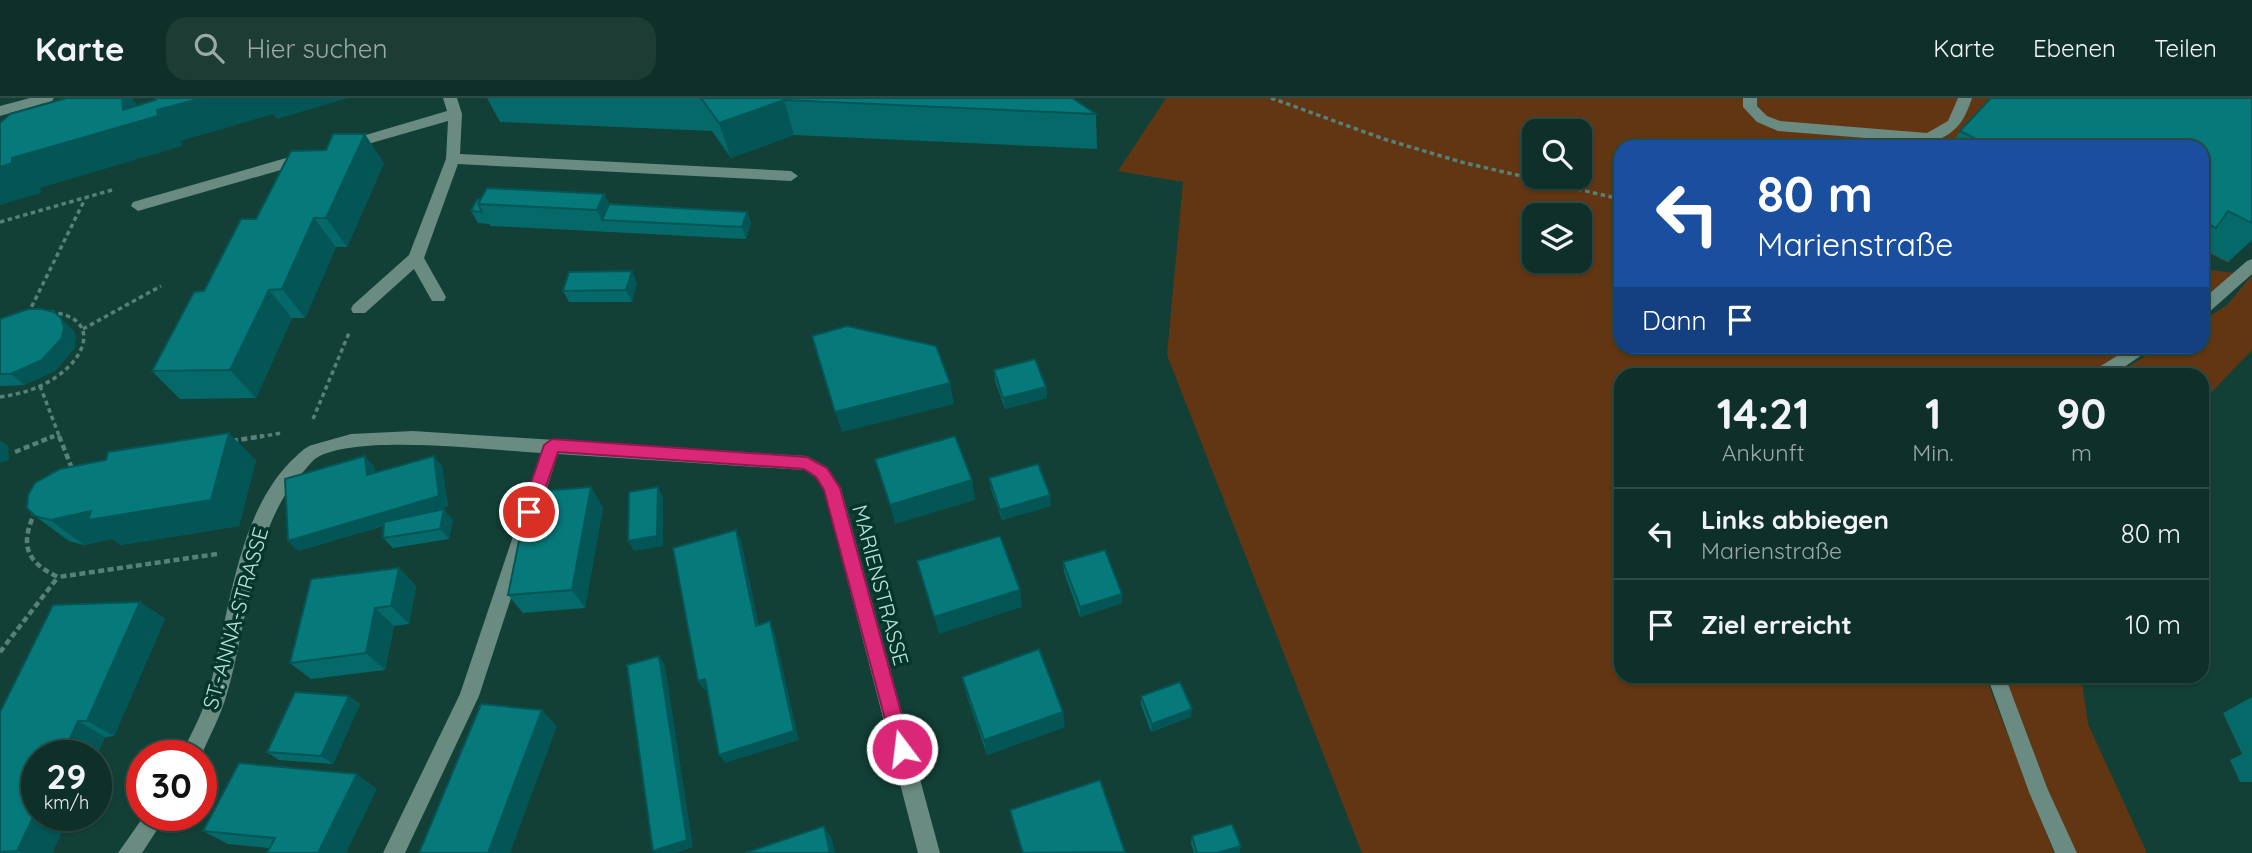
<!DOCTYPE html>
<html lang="de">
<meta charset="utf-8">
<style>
:root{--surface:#0e3028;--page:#1c3c34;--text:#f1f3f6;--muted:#9ba9a8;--line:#2e4b45}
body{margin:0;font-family:Quicksand,sans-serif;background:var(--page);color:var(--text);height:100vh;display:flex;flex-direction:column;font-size:26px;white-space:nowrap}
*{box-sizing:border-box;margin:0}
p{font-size:23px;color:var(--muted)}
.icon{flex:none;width:38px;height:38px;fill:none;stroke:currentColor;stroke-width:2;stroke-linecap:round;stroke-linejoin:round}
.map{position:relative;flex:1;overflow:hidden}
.side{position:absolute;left:1614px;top:270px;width:595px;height:315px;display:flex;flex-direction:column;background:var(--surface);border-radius:21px;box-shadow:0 2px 5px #0004,0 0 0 2px var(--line)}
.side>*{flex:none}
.hud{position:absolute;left:1614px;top:42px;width:595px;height:214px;border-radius:21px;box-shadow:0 2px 5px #0004,0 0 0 2px var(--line);background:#1a4fa0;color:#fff;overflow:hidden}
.buttons{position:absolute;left:1522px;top:21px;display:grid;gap:14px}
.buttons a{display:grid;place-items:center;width:70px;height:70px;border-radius:14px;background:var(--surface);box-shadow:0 2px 5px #0004,0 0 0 2px var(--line);font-size:35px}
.speed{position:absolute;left:21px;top:642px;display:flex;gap:14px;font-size:35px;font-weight:700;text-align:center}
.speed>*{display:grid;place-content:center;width:91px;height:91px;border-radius:50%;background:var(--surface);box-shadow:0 2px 5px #0004,0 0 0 2px var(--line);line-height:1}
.speed small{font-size:18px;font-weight:400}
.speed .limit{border:10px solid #d22;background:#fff;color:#111}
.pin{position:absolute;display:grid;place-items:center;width:60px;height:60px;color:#fff;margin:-30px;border:4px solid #fff;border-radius:50%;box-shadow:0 2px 7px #0007}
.me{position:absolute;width:77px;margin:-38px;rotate:345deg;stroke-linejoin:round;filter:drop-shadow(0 0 5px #0008)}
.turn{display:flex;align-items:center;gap:24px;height:147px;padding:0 28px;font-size:32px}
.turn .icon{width:91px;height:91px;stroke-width:2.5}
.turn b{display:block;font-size:49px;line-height:60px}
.then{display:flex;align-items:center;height:66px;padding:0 28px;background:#0003;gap:14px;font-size:26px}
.eta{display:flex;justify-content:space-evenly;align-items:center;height:119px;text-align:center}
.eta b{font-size:42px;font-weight:700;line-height:49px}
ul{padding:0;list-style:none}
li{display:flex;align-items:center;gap:21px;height:91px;padding:0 28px;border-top:2px solid var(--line)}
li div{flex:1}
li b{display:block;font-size:26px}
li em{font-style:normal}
header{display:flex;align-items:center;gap:42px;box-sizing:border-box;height:98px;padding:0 35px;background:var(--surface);border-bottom:2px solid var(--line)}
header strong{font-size:33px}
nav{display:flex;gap:38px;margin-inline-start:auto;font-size:24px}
.search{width:490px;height:63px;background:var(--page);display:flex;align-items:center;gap:18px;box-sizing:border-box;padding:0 24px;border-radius:21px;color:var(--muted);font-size:26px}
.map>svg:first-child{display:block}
</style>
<header>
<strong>Karte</strong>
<div class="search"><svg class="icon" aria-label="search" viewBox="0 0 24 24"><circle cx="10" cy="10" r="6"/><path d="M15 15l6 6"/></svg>Hier suchen</div>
<nav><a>Karte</a><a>Ebenen</a><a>Teilen</a></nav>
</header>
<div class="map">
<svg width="2252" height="755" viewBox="0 0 2252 755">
<rect width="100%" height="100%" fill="#124036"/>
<g fill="#623613" fill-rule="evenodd">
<path d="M1166,0H2252V129L2228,165L2202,151V49H1620V248L2134,249L2089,276H1620V578H1985L2054,755H1362L1167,257L1183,84L1118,73ZM1535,33H1580V79H1535ZM1535,117H1580V163H1535Z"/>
<polygon points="2210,172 2234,175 2202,202 2202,173"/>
<polygon points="2252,177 2252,252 2202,304 2202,276 2116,276 2161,249 2202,248 2202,223 2227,207"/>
<polygon points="2004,578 2081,578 2088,626 2147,755 2076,755 2050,698"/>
</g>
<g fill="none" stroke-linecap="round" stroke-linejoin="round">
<g stroke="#568177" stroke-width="3.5" stroke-dasharray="4.5 3.5" stroke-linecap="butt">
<polyline points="1271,0 1384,41 1461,64 1620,101"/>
<polyline points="0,124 112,92"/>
<polyline points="28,216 85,101"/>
<polyline points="83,231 161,188"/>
<polyline points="40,288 60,340"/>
<path d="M0,299C20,296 39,291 56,279C88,258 100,219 50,214"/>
<polyline points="313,321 349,235"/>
<polyline points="50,340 59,336"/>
<polyline points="252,340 282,335"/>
</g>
<g stroke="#568177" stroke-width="4.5" stroke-dasharray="6 3.5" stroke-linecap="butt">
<polyline points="59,338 73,373"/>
<polyline points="232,343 263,338"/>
<polyline points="15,354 54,338"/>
<path d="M36,412C20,445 24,463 58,479L217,456"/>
<polyline points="0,554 58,479"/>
</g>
<g fill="#6a8b81" fill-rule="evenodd">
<polygon points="30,0 54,0 52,3 0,18 0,8"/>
<polygon points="443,0 457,0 462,16 460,56 791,73 798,78 791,83 458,66 424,160 446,199 444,203 432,203 414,171 365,215 353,215 351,211 353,207 409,157 446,61 448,23 347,52 340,47 342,44 447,13"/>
<path d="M1743,0H1757V8L1767,18L1780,23L1927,35L1948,23L1958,0H1972C1964,25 1954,38 1928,45L1778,33L1757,24L1743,9Z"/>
<polygon points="307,54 314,59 312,63 138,113 131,108 133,104"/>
<polygon points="2252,161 2252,176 2208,215 2202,217 2202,202 2247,163"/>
<polygon points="2133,248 2155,248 2114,276 2094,276 2096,271"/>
<path d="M413,333L807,358L827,369L841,390L940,755H918L824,392L815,379L804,372L558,356L479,598L405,755H383L460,596L541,355C490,352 359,336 318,359C312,362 307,370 303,374C252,426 247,531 226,599C220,619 209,639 201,658H181C189,639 201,619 207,599C229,524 234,421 291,363C298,357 303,350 312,347L351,336Z"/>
<polygon points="1987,578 2005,578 2048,692 2077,755 2055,755 2029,694"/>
<polygon points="144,718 166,718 142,755 118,755"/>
</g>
</g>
<g fill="#05696a">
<polygon points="487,0 1072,0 1096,16 1097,51 794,37 731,60 712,33 500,24"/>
<polygon points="2252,0 2252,142 2228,164 2202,151 2202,49 1949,49 1960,33"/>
<polygon points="384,65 347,149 336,149 305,220 292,220 256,300 180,301 152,273 204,193 256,121"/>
<polygon points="604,96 609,106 747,114 751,125 746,141 491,128 489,126 478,125 471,113 477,101"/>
<polygon points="637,185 632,204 569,204 563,193"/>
<polygon points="0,221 73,232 76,240 74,251 55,273 24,287 0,288"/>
<polygon points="994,272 1046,289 1047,300 1005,311 995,283"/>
<polygon points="256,362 239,428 121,447 112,441 84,447 69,443 35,418"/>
<polygon points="374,368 375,375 442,368 448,408 423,416 453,422 449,441 393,450 383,440 383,428 298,453"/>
<polygon points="989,380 1051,408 1002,422 991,391"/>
<polygon points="603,409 585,510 523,515 508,497"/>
<polygon points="1063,464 1122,505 1080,519 1064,474"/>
<polygon points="399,470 416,488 409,526 394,528 385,572 311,581 290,565"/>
<polygon points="140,504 165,521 114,638 105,639 96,659 37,718 69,718 52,755 0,755 0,614"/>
<polygon points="962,579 1065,629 987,657 966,595"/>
<polygon points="349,598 360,606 333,666 279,662 267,654"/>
<polygon points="1141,598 1191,619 1151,634 1141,607"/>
<polygon points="2252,599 2252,684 2240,684 2230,662 2242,656 2223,615"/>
<polygon points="377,691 269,750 228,746 203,733"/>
<polygon points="1010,712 1125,755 1022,755"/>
<polygon points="1192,738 1241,748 1239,755 1194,755 1191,745"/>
</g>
<g fill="#045556">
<polygon points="122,0 132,0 144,15 202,0 348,0 277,21 273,16 181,43 182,48 40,90 41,95 0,107 0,69 12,60 123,12"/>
<polygon points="784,2 794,37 731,60 719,25"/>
<polygon points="365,36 384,65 347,149 326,120"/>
<polygon points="604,96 615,118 602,122 597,112"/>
<polygon points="747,114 751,125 746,141 742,129"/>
<polygon points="314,120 336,149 305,220 282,191"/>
<polygon points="632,173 637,185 632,204 626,192"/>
<polygon points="269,192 292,220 256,300 230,272"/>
<polygon points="61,220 73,232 76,240 74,251 55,273 24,287 11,276"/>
<polygon points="950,285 954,306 842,334 835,314"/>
<polygon points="1046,289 1047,300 1005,311 1003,300"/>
<polygon points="229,335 256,362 239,428 121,447 112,441 84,447 50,422"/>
<polygon points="0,342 8,348 9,362 0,365"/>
<polygon points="365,358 374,368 376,388 367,377"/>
<polygon points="434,358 442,368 448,408 298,453 288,443"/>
<polygon points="972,382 975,402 895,426 890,407"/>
<polygon points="591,389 603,409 585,510 572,492"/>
<polygon points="658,389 663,399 663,448 634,453 628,443"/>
<polygon points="1050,397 1051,408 1002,422 1000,412"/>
<polygon points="444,411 453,422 449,441 440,431"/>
<polygon points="736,432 741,442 761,537 756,528"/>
<polygon points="399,470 416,488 409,526 391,508"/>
<polygon points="1020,492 1022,509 939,536 934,519"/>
<polygon points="1122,496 1122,505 1080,519 1080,509"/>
<polygon points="140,504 165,521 114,638 87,623"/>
<polygon points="375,510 394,528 385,572 366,555"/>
<polygon points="770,523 774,533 799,642 725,665 719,657"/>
<polygon points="659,558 665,567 693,749 675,755 655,755 653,753"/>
<polygon points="705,581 710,590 704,592 698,583"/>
<polygon points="349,598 360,606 333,666 321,658"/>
<polygon points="1192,611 1191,619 1151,634 1152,626"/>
<polygon points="542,612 557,628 510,755 488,755"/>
<polygon points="1063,614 1065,629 987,657 984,642"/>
<polygon points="78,623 105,639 96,659 62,658"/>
<polygon points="357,676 377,691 346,755 318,755"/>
<polygon points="37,711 37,718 69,718 52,755 22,755 17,753"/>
<polygon points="824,728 832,741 835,755 830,755"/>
<polygon points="1241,748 1239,755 1217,755"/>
</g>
<g fill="#067a7b" stroke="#045556" stroke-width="2">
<polygon points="67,0 122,0 123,12 156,2 155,0 202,0 157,12 158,18 12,60 12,65 0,69 0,25 10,16"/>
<polygon points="701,0 1072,0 1096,16 784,2 719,25"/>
<polygon points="1991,0 2252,0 2252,125 2228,113 2216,130 2202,123 2202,49 2047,49 2034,43 2029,49 1992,49 1960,33"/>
<polygon points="333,36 365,36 326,120 314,120 282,191 269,192 230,272 152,273 194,194 204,193 241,121 256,121 291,53 326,52"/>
<polygon points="487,90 604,96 597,112 478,106"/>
<polygon points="477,101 480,102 478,106 482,114 471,113"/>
<polygon points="609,106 747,114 742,129 602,122"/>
<polygon points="632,173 626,192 563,193 569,174"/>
<polygon points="28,211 42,211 54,214 61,220 64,229 62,240 42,262 11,276 0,276 0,221"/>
<polygon points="847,228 936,248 950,285 835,314 812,238"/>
<polygon points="1035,261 1046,289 1003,300 994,272"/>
<polygon points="229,335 211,402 88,422 91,413 50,422 35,418 27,410 28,397 35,385 60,371 106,362 108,354"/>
<polygon points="955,338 972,382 890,407 875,361"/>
<polygon points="365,358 367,377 434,358 439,398 288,443 285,381"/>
<polygon points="1038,366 1050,397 1000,412 989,380"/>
<polygon points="591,389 572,492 508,497 529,394"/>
<polygon points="658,389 657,438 628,443 629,394"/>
<polygon points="444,411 440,431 383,440 384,424"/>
<polygon points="736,432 756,528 770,523 794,633 719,657 705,581 698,583 673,450"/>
<polygon points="1000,438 1020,492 934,519 917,463"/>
<polygon points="1105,452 1122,496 1080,509 1063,464"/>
<polygon points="399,470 391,508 375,510 366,555 290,565 311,481"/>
<polygon points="140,504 87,623 78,623 62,658 37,658 37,711 17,753 0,754 0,614 53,507"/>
<polygon points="1039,551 1063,614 984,642 962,579"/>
<polygon points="659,558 687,742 653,753 627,567"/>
<polygon points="1180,584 1192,611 1152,626 1141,598"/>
<polygon points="295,594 349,598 321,658 267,654"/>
<polygon points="481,606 542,612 488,755 419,755"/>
<polygon points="239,665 357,676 318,755 267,755 275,740 203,733"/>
<polygon points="1100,682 1125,754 1023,755 1010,712"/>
<polygon points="1232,726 1241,748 1217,755 1197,755 1192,738"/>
<polygon points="824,728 830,755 745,755"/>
</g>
<polygon fill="#db2777" stroke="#8e194d" stroke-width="2" points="552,341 807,359 827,370 840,390 911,651 909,657 902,660 896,657 893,651 824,392 816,379 804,371 558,354 537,414 534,419 523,419 521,414 544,347"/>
<g text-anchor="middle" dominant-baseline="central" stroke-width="7" stroke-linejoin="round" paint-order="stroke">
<g font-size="21" fill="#bbe3d8" stroke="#04362c">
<text transform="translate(881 487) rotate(75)">MARIENSTRASSE</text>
<text transform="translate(235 520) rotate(-74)">ST.-ANNA-STRASSE</text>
</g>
</g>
</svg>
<div class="buttons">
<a><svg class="icon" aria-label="search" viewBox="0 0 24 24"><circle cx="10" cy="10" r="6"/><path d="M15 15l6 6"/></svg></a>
<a><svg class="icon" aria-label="layers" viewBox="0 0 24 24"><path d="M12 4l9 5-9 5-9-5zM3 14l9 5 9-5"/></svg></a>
</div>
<div class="speed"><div>29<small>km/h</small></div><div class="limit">30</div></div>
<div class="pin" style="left:529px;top:414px;background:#d93025"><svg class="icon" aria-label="arrive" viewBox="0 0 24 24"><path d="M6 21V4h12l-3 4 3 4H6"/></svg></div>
<svg class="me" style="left:902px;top:651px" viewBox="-20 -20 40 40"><circle r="17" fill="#db2777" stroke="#fff" stroke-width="3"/><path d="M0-11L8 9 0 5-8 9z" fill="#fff"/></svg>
<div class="hud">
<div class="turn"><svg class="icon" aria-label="left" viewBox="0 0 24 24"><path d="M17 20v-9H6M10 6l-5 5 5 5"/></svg><div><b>80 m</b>Marienstraße</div></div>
<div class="then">Dann<svg class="icon" aria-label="arrive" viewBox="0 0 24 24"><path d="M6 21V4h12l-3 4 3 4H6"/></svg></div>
</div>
<section class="side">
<div class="eta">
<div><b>14:21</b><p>Ankunft</p></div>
<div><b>1</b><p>Min.</p></div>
<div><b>90</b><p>m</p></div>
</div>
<ul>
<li><svg class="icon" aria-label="left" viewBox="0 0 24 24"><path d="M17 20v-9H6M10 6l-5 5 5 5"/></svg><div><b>Links abbiegen</b><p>Marienstraße</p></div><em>80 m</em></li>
<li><svg class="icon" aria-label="arrive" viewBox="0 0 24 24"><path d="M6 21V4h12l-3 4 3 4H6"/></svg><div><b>Ziel erreicht</b></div><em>10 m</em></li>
</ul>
</section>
</div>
